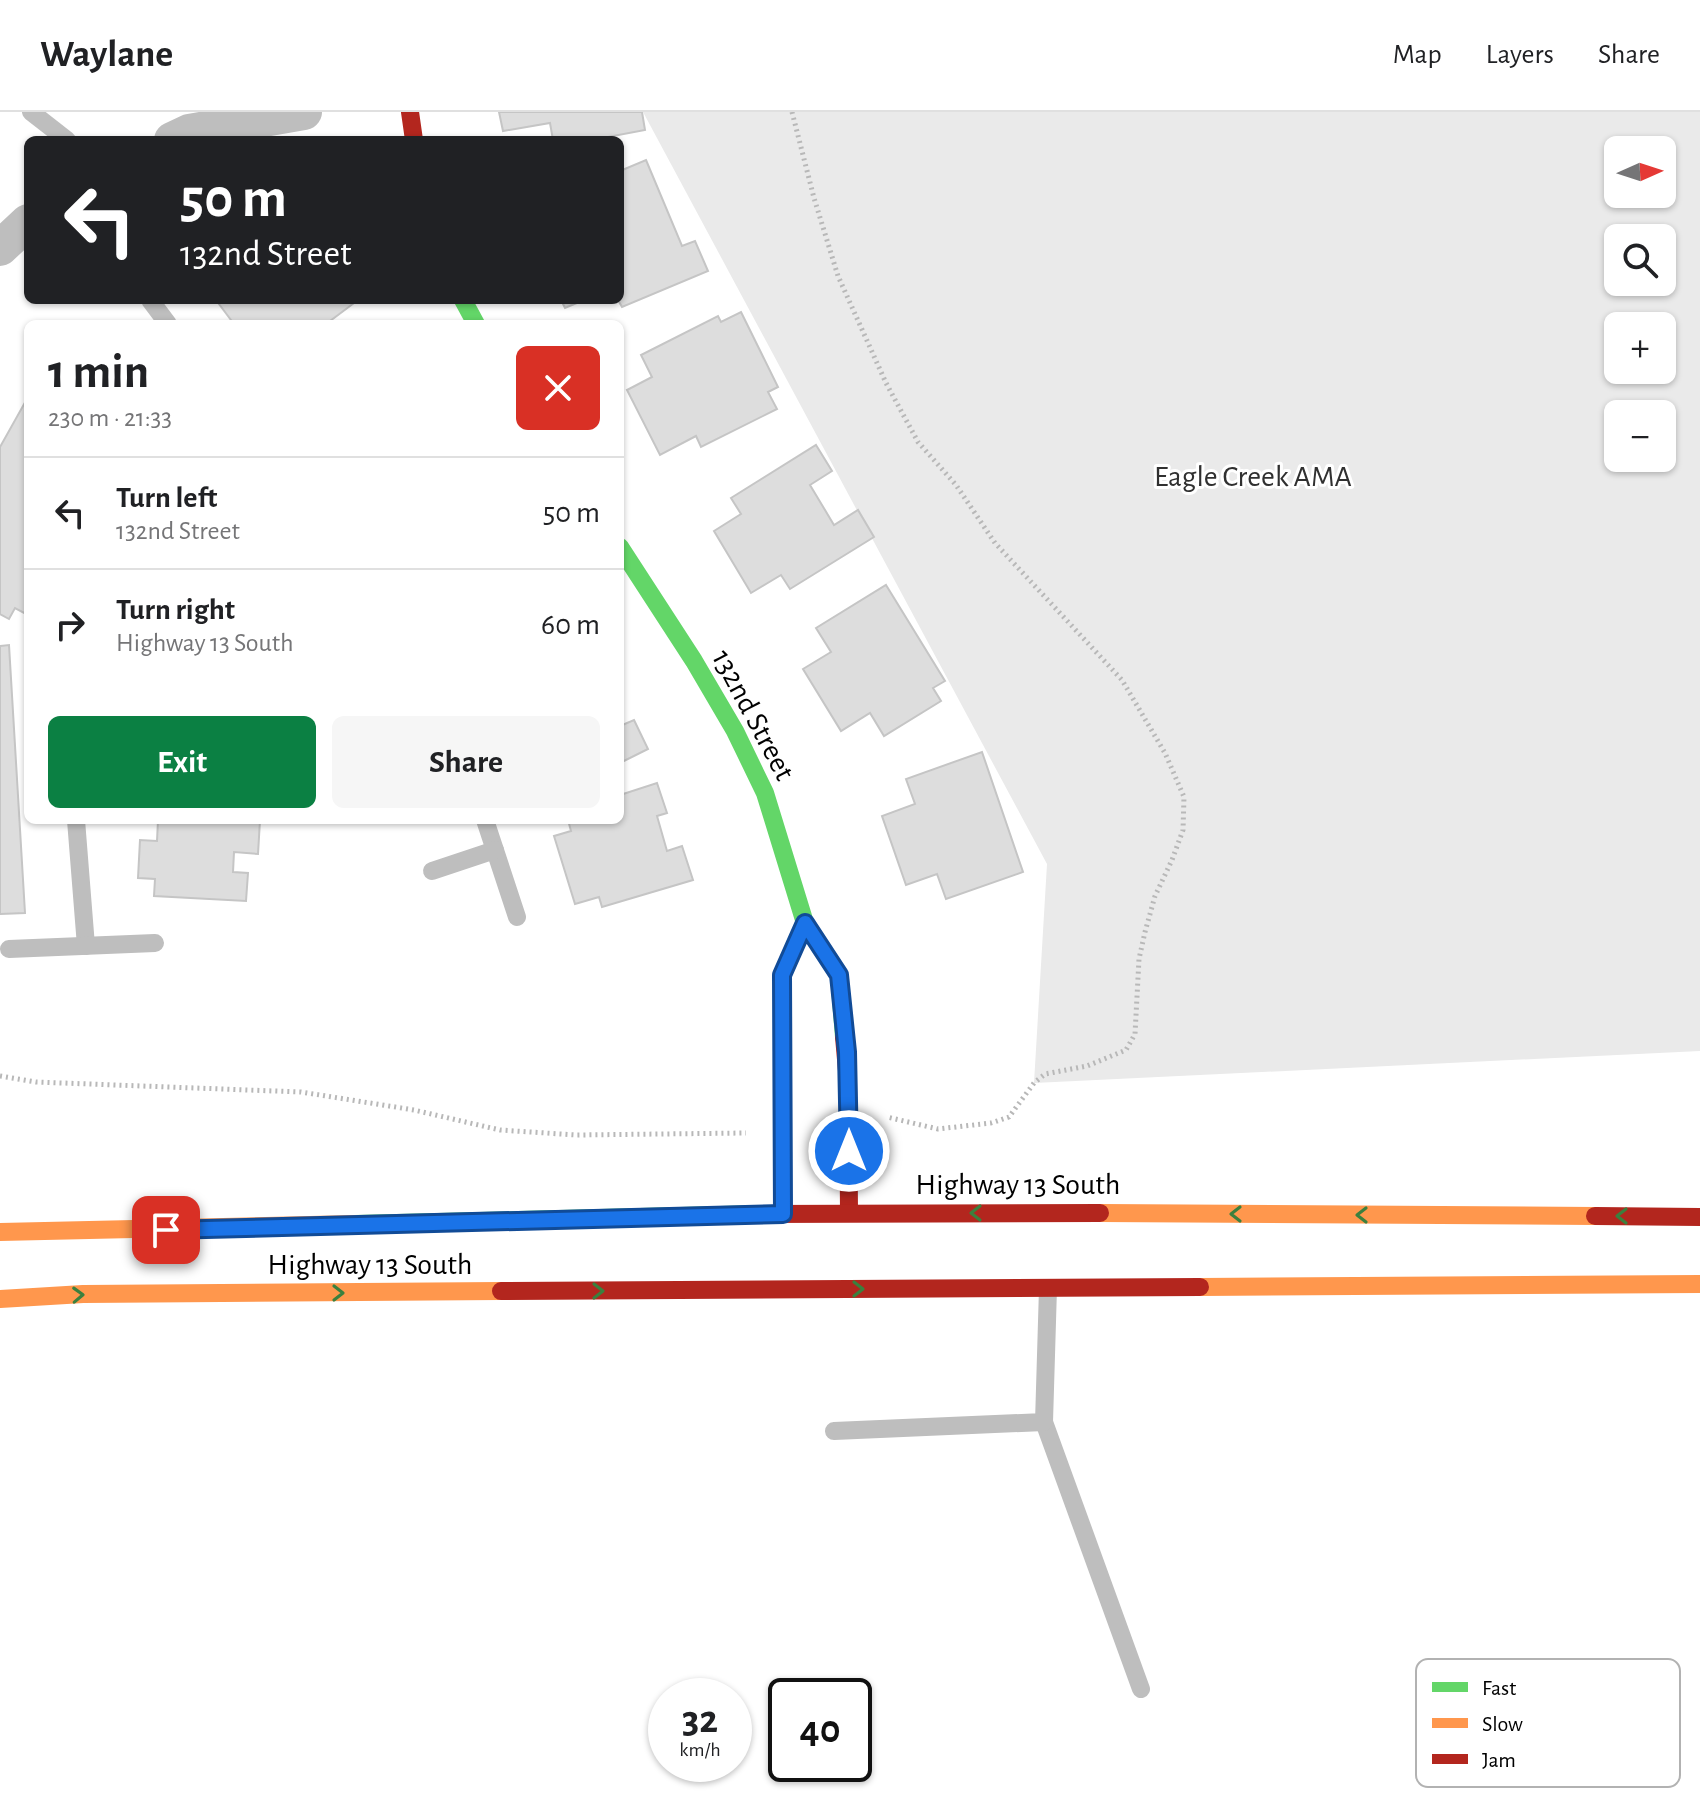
<!DOCTYPE html>
<meta charset="utf-8">
<style>
:root{--surface:#fff;--page:#f6f6f6;--text:#202124;--muted:#757577;--line:#e0e0e0;--accent:#0b8043}
body{margin:0;font-family:"Alegreya Sans",sans-serif;background:var(--page);color:var(--text);height:100vh;display:flex;flex-direction:column;font-size:30px;white-space:nowrap}
*{box-sizing:border-box;margin:0}
p{font-size:26px;color:var(--muted)}
.icon{flex:none;width:44px;height:44px;fill:none;stroke:currentColor;stroke-width:2;stroke-linecap:round;stroke-linejoin:round}
.map{position:relative;flex:1;overflow:hidden}
.sheet{position:absolute;left:24px;top:208px;width:600px;height:504px;display:flex;flex-direction:column;background:var(--surface);border-radius:12px;box-shadow:0 2px 6px #0004}
.sheet>*{flex:none}
.banner{position:absolute;left:24px;top:24px;width:600px;height:168px;border-radius:12px;box-shadow:0 2px 6px #0004;background:#202124;color:#fff;overflow:hidden}
.needle{width:52px;rotate:87deg}
.buttons{position:absolute;left:1604px;top:24px;display:grid;gap:16px}
.buttons a{display:grid;place-items:center;width:72px;height:72px;border-radius:12px;background:var(--surface);box-shadow:0 2px 6px #0004;font-size:40px}
.speed{position:absolute;left:648px;top:1566px;display:flex;gap:16px;font-size:40px;font-weight:700;text-align:center}
.speed>*{display:grid;place-content:center;width:104px;height:104px;border-radius:50%;background:var(--surface);box-shadow:0 2px 6px #0004;line-height:1}
.speed small{font-size:20px;font-weight:400}
.speed .limit{border:4px solid #111;border-radius:12px;background:#fff;color:#111}
.pin{position:absolute;display:grid;place-items:center;width:68px;height:68px;color:#fff;margin:-34px;border-radius:16px;box-shadow:0 4px 12px #0006}
.me{position:absolute;width:88px;margin:-44px;rotate:0deg;stroke-linejoin:round;filter:drop-shadow(0 0 6px #0008)}
.turn{display:flex;align-items:center;gap:28px;height:168px;padding:0 24px;font-size:36px}
.turn .icon{width:104px;height:104px;stroke-width:2.5}
.turn b{display:block;font-size:56px;line-height:68px}
.round{display:grid;place-items:center;flex:none;width:84px;height:84px;border-radius:12px;background:var(--page)}
.overview{display:flex;align-items:center;justify-content:space-between;height:136px;padding:0 24px}
h1{font-size:48px;font-weight:700;line-height:60px}
.cta{display:flex;gap:16px;margin-top:auto;padding:16px 24px}
.cta a{flex:1;height:92px;border-radius:12px;background:var(--accent);color:#fff;font-size:32px;font-weight:700;line-height:92px;text-align:center}
.cta a+a{background:var(--page);color:var(--text)}
ul{padding:0;list-style:none}
li{display:flex;align-items:center;gap:24px;height:112px;padding:0 24px;border-top:2px solid var(--line)}
li div{flex:1}
li b{display:block;font-size:30px}
li em{font-style:normal}
header{display:flex;align-items:center;gap:48px;box-sizing:border-box;height:112px;padding:0 40px;background:var(--surface);border-bottom:2px solid var(--line)}
header strong{font-size:38px}
nav{display:flex;gap:44px;margin-inline-start:auto;font-size:28px}
.map>svg:first-child{display:block}
</style>
<header>
<strong>Waylane</strong>
<nav><a>Map</a><a>Layers</a><a>Share</a></nav>
</header>
<div class="map">
<svg width="1700" height="1695" viewBox="0 0 1700 1695">
<rect width="100%" height="100%" fill="#fff"/>
<path fill="#eaeaea" fill-rule="evenodd" d="M643,0H1700V939L1034,971L1047,752ZM1618,38H1662V82H1618ZM1618,126H1662V170H1618ZM1618,214H1662V258H1618ZM1618,302H1662V346H1618Z"/>
<g fill="#ddd" stroke="#c5c5c5" stroke-width="2">
<polygon points="499,0 642,0 645,18 592,28 553,28 550,11 503,19"/>
<polygon points="646,48 682,134 695,129 708,159 622,195 618,188 620,59"/>
<polygon points="216,188 358,188 326,212 234,212"/>
<polygon points="561,188 584,188 565,196"/>
<polygon points="741,200 778,275 768,280 777,297 701,335 696,324 660,343 627,278 652,265 641,243 718,204 721,210"/>
<polygon points="28,285 28,503 15,496 9,507 0,502 0,335"/>
<polygon points="816,333 832,359 810,373 834,413 858,398 874,425 790,477 781,463 751,481 714,419 741,402 731,386"/>
<polygon points="886,473 945,569 933,576 941,589 884,624 870,601 841,619 803,557 831,540 816,516"/>
<polygon points="9,533 25,801 0,802 0,534"/>
<polygon points="634,608 648,637 620,651 620,614"/>
<polygon points="982,640 1023,760 946,787 937,762 906,773 882,704 915,692 906,667"/>
<polygon points="657,671 667,701 657,704 667,739 682,734 693,768 602,795 599,785 575,792 554,724 571,719 568,708 620,708 620,683"/>
<polygon points="158,708 260,708 258,742 234,740 233,760 248,761 246,789 154,784 155,767 138,766 140,728 157,729"/>
</g>
<g fill="none" stroke-linecap="round" stroke-linejoin="round">
<g stroke="#b8b8b8" stroke-width="5" stroke-dasharray="2 4" stroke-linecap="butt">
<polyline points="792,0 814,86 838,164 886,271 918,330 956,373 995,431 1122,568 1165,641 1184,685 1183,718 1172,748 1155,784 1145,820 1139,847 1135,922 1126,938 1087,954 1045,962 1034,971 1009,1005 991,1011 938,1017 887,1005"/>
<polyline points="0,964 36,970 301,980 414,998 500,1018 576,1023 746,1021"/>
</g>
<g stroke="#bebebe" stroke-width="18">
<polyline points="31,0 67,28"/>
<polyline points="150,188 168,212"/>
<polyline points="76,708 86,834"/>
<polyline points="485,708 517,805"/>
<polyline points="432,759 495,738"/>
<polyline points="9,837 155,831"/>
<polyline points="1044,1310 1141,1577"/>
<polyline points="834,1319 1044,1310 1048,1176"/>
</g>
<g stroke="#bebebe" stroke-width="36">
<polyline points="172,28 189,20 304,0"/>
<polyline points="0,136 28,110"/>
</g>
<g stroke="#63d668" stroke-width="18">
<polyline points="463,188 476,212"/>
<polyline points="620,435 694,549 735,619 765,681 805,811 839,863 844,925"/>
<polyline points="355,1112 761,1102"/>
</g>
<g stroke="#ff974d" stroke-width="18">
<polyline points="1100,1101 1595,1104"/>
<polyline points="0,1120 355,1112"/>
<polyline points="1200,1175 1700,1172"/>
<polyline points="0,1187 83,1182 501,1179"/>
</g>
<g stroke="#b3261e" stroke-width="18">
<polyline points="410,0 414,28"/>
<polyline points="844,925 848,970 849,1100"/>
<polyline points="761,1102 1100,1101"/>
<polyline points="783,1102 782,863 805,811"/>
<polyline points="1595,1104 1700,1105"/>
<polyline points="501,1179 1200,1175"/>
</g>
</g>
<defs><path id="oneway-chevron" d="M-2-3.5L2.5 0L-2 3.5" fill="none" stroke-width="1.6" stroke-linecap="round" stroke-linejoin="round" transform="scale(2)"/></defs>
<g stroke="#3b803e">
<use href="#oneway-chevron" transform="translate(976 1101) rotate(-180)"/>
<use href="#oneway-chevron" transform="translate(1236 1102) rotate(-180)"/>
<use href="#oneway-chevron" transform="translate(1362 1103) rotate(-180)"/>
<use href="#oneway-chevron" transform="translate(1622 1104) rotate(-180)"/>
<use href="#oneway-chevron" transform="translate(858 1177)"/>
<use href="#oneway-chevron" transform="translate(598 1179)"/>
<use href="#oneway-chevron" transform="translate(338 1181)"/>
<use href="#oneway-chevron" transform="translate(78 1183) rotate(-2)"/>
</g>
<g fill="none" stroke-linecap="round" stroke-linejoin="round">
<g stroke="#114b97" stroke-width="20">
<polyline id="route" points="166,1118 783,1102 782,863 805,811 839,863 847,940 849,1039"/>
</g>
<use href="#route" stroke="#1a73e8" stroke-width="14"/>
</g>
<g text-anchor="middle" dominant-baseline="central" stroke-width="6" stroke-linejoin="round" paint-order="stroke">
<g font-size="30" fill="#303030" stroke="#fff">
<text x="1253" y="365">Eagle Creek AMA</text>
</g>
<g font-size="30" fill="#000" stroke="#fff">
<text transform="translate(753 603) rotate(62)">132nd Street</text>
<text x="1018" y="1073">Highway 13 South</text>
<text x="370" y="1153">Highway 13 South</text>
</g>
</g>
<rect x="1416" y="1547" width="264" height="128" rx="12" fill="#fff" stroke="#b2b2b2" stroke-width="2"/>
<rect x="1432" y="1570" width="36" height="10" fill="#63d668"/>
<rect x="1432" y="1606" width="36" height="10" fill="#ff974d"/>
<rect x="1432" y="1642" width="36" height="10" fill="#b3261e"/>
<g font-size="22" fill="#000">
<text x="1482" y="1583">Fast</text>
<text x="1482" y="1619">Slow</text>
<text x="1482" y="1655">Jam</text>
</g>
</svg>
<div class="buttons">
<a><svg class="needle" viewBox="-14 -14 28 28"><path d="M0-13l5 13h-10z" fill="#e53935"/><path d="M0 13l5-13h-10z" fill="#757577"/></svg></a>
<a><svg class="icon" aria-label="search" viewBox="0 0 24 24"><circle cx="10" cy="10" r="6"/><path d="M15 15l6 6"/></svg></a>
<a>+</a>
<a>−</a>
</div>
<div class="speed"><div>32<small>km/h</small></div><div class="limit">40</div></div>
<div class="pin" style="left:166px;top:1118px;background:#d93025"><svg class="icon" aria-label="arrive" viewBox="0 0 24 24"><path d="M6 21V4h12l-3 4 3 4H6"/></svg></div>
<svg class="me" style="left:849px;top:1039px" viewBox="-20 -20 40 40"><circle r="17" fill="#1a73e8" stroke="#fff" stroke-width="3"/><path d="M0-11L8 9 0 5-8 9z" fill="#fff"/></svg>
<div class="banner">
<div class="turn"><svg class="icon" aria-label="left" viewBox="0 0 24 24"><path d="M17 20v-9H6M10 6l-5 5 5 5"/></svg><div><b>50 m</b>132nd Street</div></div>
</div>
<section class="sheet">
<div class="overview"><div><h1>1 min</h1><p>230 m · 21:33</p></div><a class="round" style="background:#d93025;color:#fff"><svg class="icon" aria-label="close" viewBox="0 0 24 24"><path d="M6 6l12 12M18 6L6 18"/></svg></a></div>
<ul>
<li><svg class="icon" aria-label="left" viewBox="0 0 24 24"><path d="M17 20v-9H6M10 6l-5 5 5 5"/></svg><div><b>Turn left</b><p>132nd Street</p></div><em>50 m</em></li>
<li><svg class="icon" aria-label="right" viewBox="0 0 24 24"><path d="M7 20v-9h11M14 6l5 5-5 5"/></svg><div><b>Turn right</b><p>Highway 13 South</p></div><em>60 m</em></li>
</ul>
<div class="cta"><a>Exit</a><a>Share</a></div>
</section>
</div>
